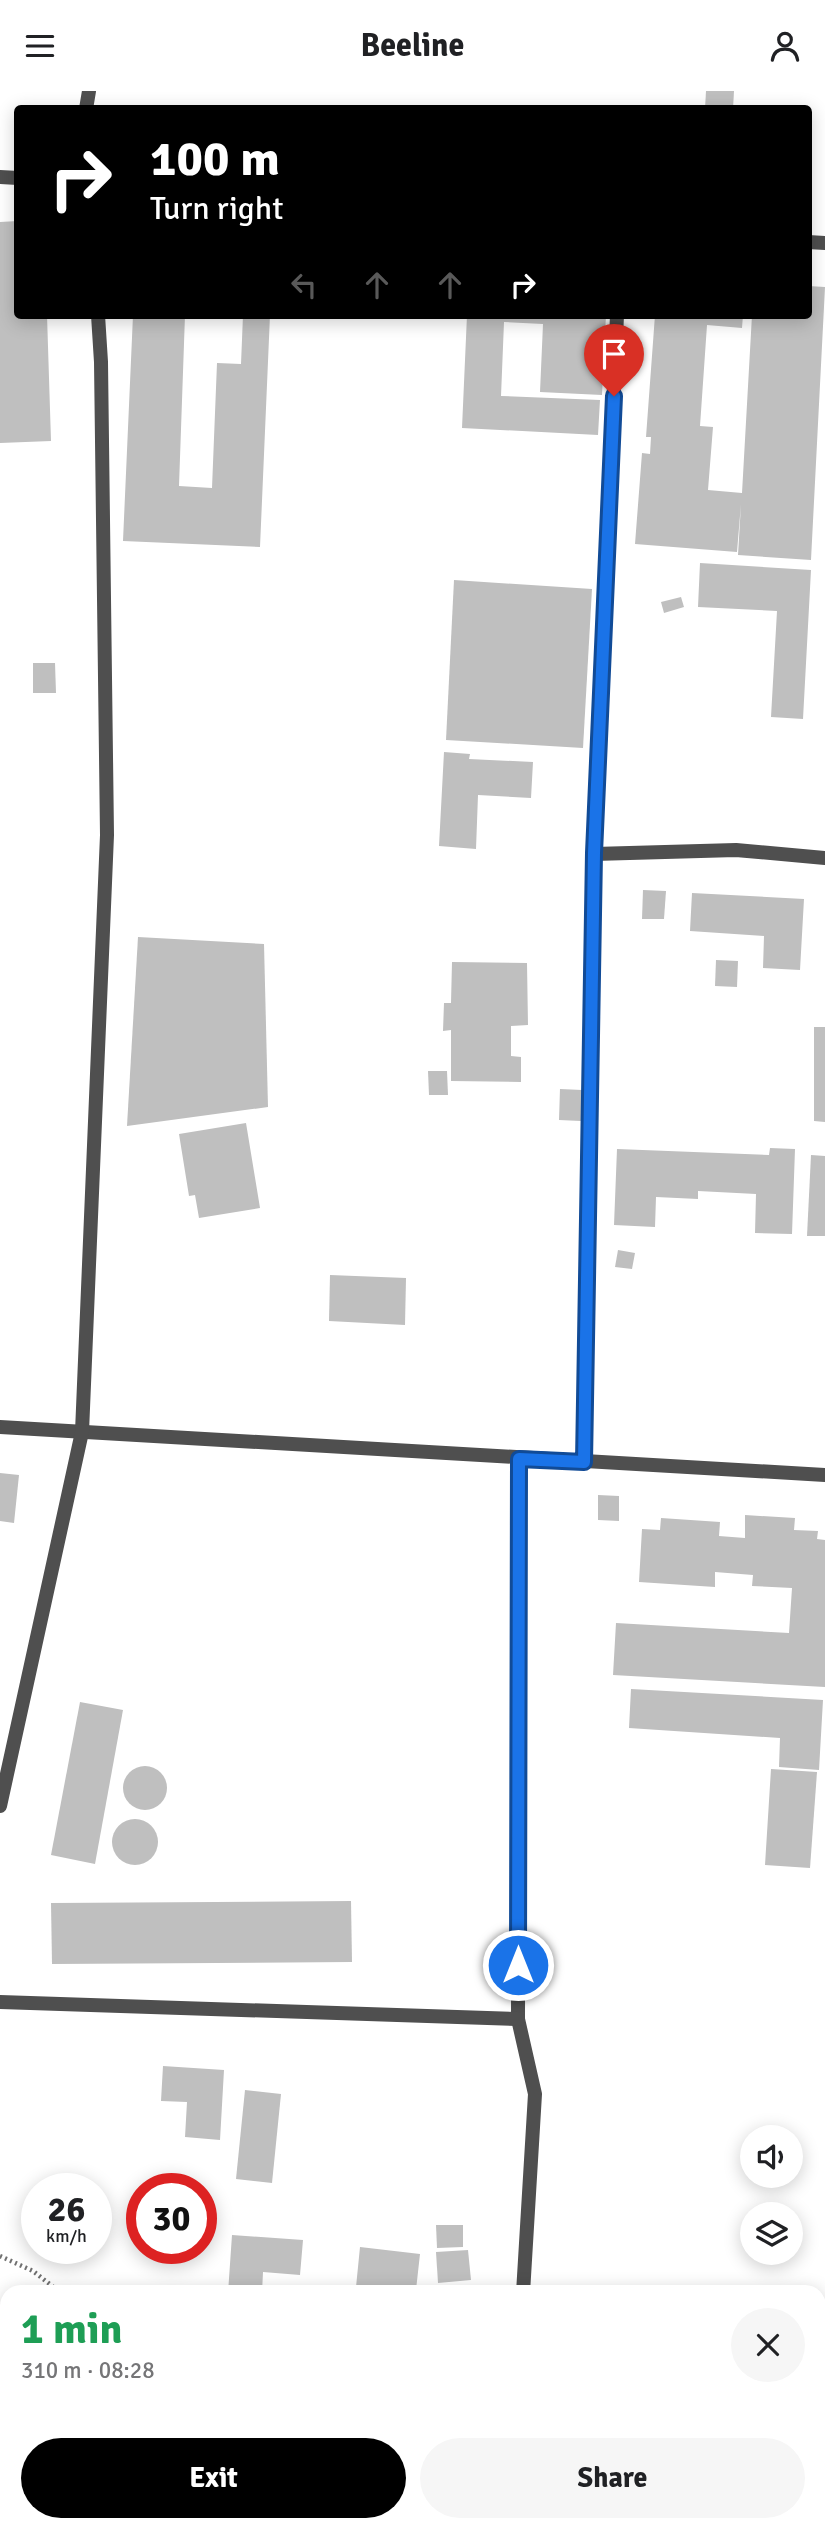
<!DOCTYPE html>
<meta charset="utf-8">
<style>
:root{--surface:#fff;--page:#f6f6f6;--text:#202124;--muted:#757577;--accent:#000}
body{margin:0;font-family:Signika,sans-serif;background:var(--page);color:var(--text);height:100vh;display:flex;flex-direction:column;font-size:26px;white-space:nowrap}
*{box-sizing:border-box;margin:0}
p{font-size:23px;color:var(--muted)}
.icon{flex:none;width:38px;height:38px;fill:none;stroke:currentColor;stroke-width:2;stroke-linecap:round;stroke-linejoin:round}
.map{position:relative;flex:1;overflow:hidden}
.panel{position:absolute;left:0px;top:2194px;width:826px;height:247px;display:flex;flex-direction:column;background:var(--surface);border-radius:21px 21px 0 0;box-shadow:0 4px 18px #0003}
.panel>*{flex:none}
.banner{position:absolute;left:14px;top:14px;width:798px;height:214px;border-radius:7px;box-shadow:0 4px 18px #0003;background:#000;color:#fff;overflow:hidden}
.buttons{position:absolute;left:740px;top:2034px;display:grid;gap:14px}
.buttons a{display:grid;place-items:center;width:63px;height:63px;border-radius:50%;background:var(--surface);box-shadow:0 4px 18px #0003;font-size:35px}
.speed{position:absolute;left:21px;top:2082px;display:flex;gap:14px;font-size:35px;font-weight:700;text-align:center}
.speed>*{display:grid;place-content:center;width:91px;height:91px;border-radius:50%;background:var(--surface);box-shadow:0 4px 18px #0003;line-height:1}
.speed small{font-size:18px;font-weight:400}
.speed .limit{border:10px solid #d22;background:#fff;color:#111}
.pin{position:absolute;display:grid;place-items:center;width:60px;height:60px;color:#fff;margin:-72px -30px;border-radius:50% 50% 50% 0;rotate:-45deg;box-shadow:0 0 7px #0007}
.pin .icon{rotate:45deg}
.me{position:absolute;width:77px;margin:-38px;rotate:0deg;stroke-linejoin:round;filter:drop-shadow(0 0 5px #0008)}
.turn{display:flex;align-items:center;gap:24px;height:147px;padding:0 21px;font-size:32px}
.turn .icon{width:91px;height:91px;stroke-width:2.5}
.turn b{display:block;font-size:49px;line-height:60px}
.lanes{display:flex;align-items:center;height:66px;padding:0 21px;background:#0003;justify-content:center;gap:35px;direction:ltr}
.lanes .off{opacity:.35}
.round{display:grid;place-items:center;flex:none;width:74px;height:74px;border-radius:37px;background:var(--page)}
.overview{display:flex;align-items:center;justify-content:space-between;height:119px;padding:0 21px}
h1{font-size:42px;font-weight:800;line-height:52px;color:#1e9e55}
.action{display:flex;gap:14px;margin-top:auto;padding:14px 21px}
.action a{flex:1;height:80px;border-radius:42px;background:var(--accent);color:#fff;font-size:28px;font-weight:800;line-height:80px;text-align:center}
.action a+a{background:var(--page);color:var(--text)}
header{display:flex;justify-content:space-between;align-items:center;height:91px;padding:0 21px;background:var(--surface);font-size:32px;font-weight:800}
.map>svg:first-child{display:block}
</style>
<header><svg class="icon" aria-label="menu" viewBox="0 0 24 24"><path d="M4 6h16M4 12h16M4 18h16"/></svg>Beeline<svg class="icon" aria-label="person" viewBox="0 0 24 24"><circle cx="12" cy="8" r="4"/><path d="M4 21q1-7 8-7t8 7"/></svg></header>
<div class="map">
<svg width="825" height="2440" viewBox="0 0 825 2440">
<rect width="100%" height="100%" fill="#fff"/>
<g fill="#bfbfbf">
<polygon points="706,0 734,0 733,18 705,18"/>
<polygon points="18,130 18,224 47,224 51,350 0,352 0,131"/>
<polygon points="808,195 825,196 811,469 738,464 741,413 737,461 635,453 642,362 650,363 651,346 646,346 655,224 743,224 742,237 707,234 700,335 713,336 708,399 742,402 752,224 808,224"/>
<polygon points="133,224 185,224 179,395 212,397 217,272 241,273 243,224 270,224 260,456 123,450"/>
<polygon points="467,224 606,224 602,304 540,301 543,233 504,231 501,305 600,309 598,344 462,337"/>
<polygon points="700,472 811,479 803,628 771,626 777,520 698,516"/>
<polygon points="454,489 592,498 583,657 446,649"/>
<polygon points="681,506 684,516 664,522 661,511"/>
<polygon points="33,572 55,572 56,602 33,602"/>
<polygon points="444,661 470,663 469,668 533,671 531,707 478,704 476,758 439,755"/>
<polygon points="643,799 666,800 664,828 642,828"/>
<polygon points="692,802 804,808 800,879 763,877 764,845 690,840"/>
<polygon points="138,846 264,853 268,1016 127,1035"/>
<polygon points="716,869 738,870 737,896 715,895"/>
<polygon points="452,871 527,872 528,934 511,935 511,965 521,966 521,991 451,990 451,939 443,940 444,912 451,912"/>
<polygon points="814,936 825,936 825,1031 814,1030"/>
<polygon points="428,980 447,980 448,1004 429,1004"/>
<polygon points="560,998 582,999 581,1030 559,1029"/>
<polygon points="246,1032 260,1117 199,1127 195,1104 189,1105 179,1043"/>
<polygon points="770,1057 795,1058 792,1143 755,1142 756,1103 698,1100 698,1108 656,1106 655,1136 614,1134 617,1058 769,1064"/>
<polygon points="811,1064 825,1065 825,1145 807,1145"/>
<polygon points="618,1159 635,1162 632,1178 615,1176"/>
<polygon points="330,1184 406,1187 405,1234 329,1230"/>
<polygon points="0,1382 19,1384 14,1432 0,1430"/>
<polygon points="598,1404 619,1405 619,1430 598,1429"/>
<polygon points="745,1424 795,1427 794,1439 818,1440 817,1448 825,1449 825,1596 613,1584 616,1532 789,1542 792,1497 752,1495 753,1484 715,1481 715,1496 639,1491 642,1438 660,1439 661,1427 720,1431 719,1445 745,1447"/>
<polygon points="631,1598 823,1609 819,1679 779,1676 780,1647 629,1637"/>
<polygon points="80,1611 123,1619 95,1773 51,1764"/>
<circle cx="145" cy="1697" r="22"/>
<polygon points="771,1678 817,1681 810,1777 765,1774"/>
<circle cx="135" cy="1751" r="23"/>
<polygon points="351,1810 352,1871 52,1873 51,1812"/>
<polygon points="163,1975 224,1979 220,2049 185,2046 187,2011 161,2010"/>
<polygon points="245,1999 281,2003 272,2092 236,2088"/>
<polygon points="436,2134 463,2134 463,2156 437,2157"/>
<polygon points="232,2144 303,2149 300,2184 263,2181 262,2202 228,2202"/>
<polygon points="360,2156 420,2163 416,2199 428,2200 427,2202 371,2202 371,2198 356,2196"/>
<polygon points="468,2159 471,2189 438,2192 436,2161"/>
<polygon points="210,2434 269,2434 268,2440 209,2440"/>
</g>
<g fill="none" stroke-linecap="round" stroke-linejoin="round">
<g stroke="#717171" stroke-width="4.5" stroke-dasharray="2 3.5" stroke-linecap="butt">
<polyline points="0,2165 33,2180 61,2202"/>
<polyline points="0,2310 7,2307"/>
</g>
<g stroke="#4f4f4f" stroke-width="14">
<polyline points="86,18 89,0"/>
<polyline points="0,86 18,87"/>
<polyline points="808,151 825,152"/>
<polyline points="594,763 736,759 825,767"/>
<polyline points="0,1336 825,1384"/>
<polyline points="519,1368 518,1928 535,2003 523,2202"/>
<polyline points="584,1371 594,763 617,224"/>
<polyline points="0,1715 82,1341 107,744 101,271 98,224"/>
<polyline points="0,1911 518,1928"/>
<polyline points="819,2414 825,2415"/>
<polyline points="520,2440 520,2434"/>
</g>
</g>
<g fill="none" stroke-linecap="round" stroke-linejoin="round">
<g stroke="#114b97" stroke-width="18">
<polyline id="route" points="518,1874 519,1368 584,1371 594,762 614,305"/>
</g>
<use href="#route" stroke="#1a73e8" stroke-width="12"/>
</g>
</svg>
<div class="buttons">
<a><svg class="icon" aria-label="sound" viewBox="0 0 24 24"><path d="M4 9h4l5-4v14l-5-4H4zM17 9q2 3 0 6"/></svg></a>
<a><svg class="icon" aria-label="layers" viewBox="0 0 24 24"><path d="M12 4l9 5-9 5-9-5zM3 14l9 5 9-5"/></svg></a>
</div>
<div class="speed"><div>26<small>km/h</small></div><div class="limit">30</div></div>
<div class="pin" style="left:614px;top:305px;background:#d93025"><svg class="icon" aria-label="arrive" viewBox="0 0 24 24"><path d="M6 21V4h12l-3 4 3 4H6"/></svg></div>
<svg class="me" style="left:518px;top:1874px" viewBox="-20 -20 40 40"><circle r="17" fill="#1a73e8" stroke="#fff" stroke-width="3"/><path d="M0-11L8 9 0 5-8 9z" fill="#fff"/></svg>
<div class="banner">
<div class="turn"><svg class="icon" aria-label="right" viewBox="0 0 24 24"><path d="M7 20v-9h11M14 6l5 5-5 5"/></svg><div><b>100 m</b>Turn right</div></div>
<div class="lanes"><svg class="icon off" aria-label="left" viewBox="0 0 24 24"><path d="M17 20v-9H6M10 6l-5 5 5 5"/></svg><svg class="icon off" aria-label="ahead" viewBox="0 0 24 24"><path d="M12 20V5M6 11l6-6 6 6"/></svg><svg class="icon off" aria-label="ahead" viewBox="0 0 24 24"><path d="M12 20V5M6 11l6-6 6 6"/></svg><svg class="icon" aria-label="right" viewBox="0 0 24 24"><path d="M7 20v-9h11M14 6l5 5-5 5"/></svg></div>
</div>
<section class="panel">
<div class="overview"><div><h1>1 min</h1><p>310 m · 08:28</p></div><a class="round"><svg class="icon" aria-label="close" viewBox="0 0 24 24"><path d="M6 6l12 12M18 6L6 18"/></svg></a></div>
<div class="action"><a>Exit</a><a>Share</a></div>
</section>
</div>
